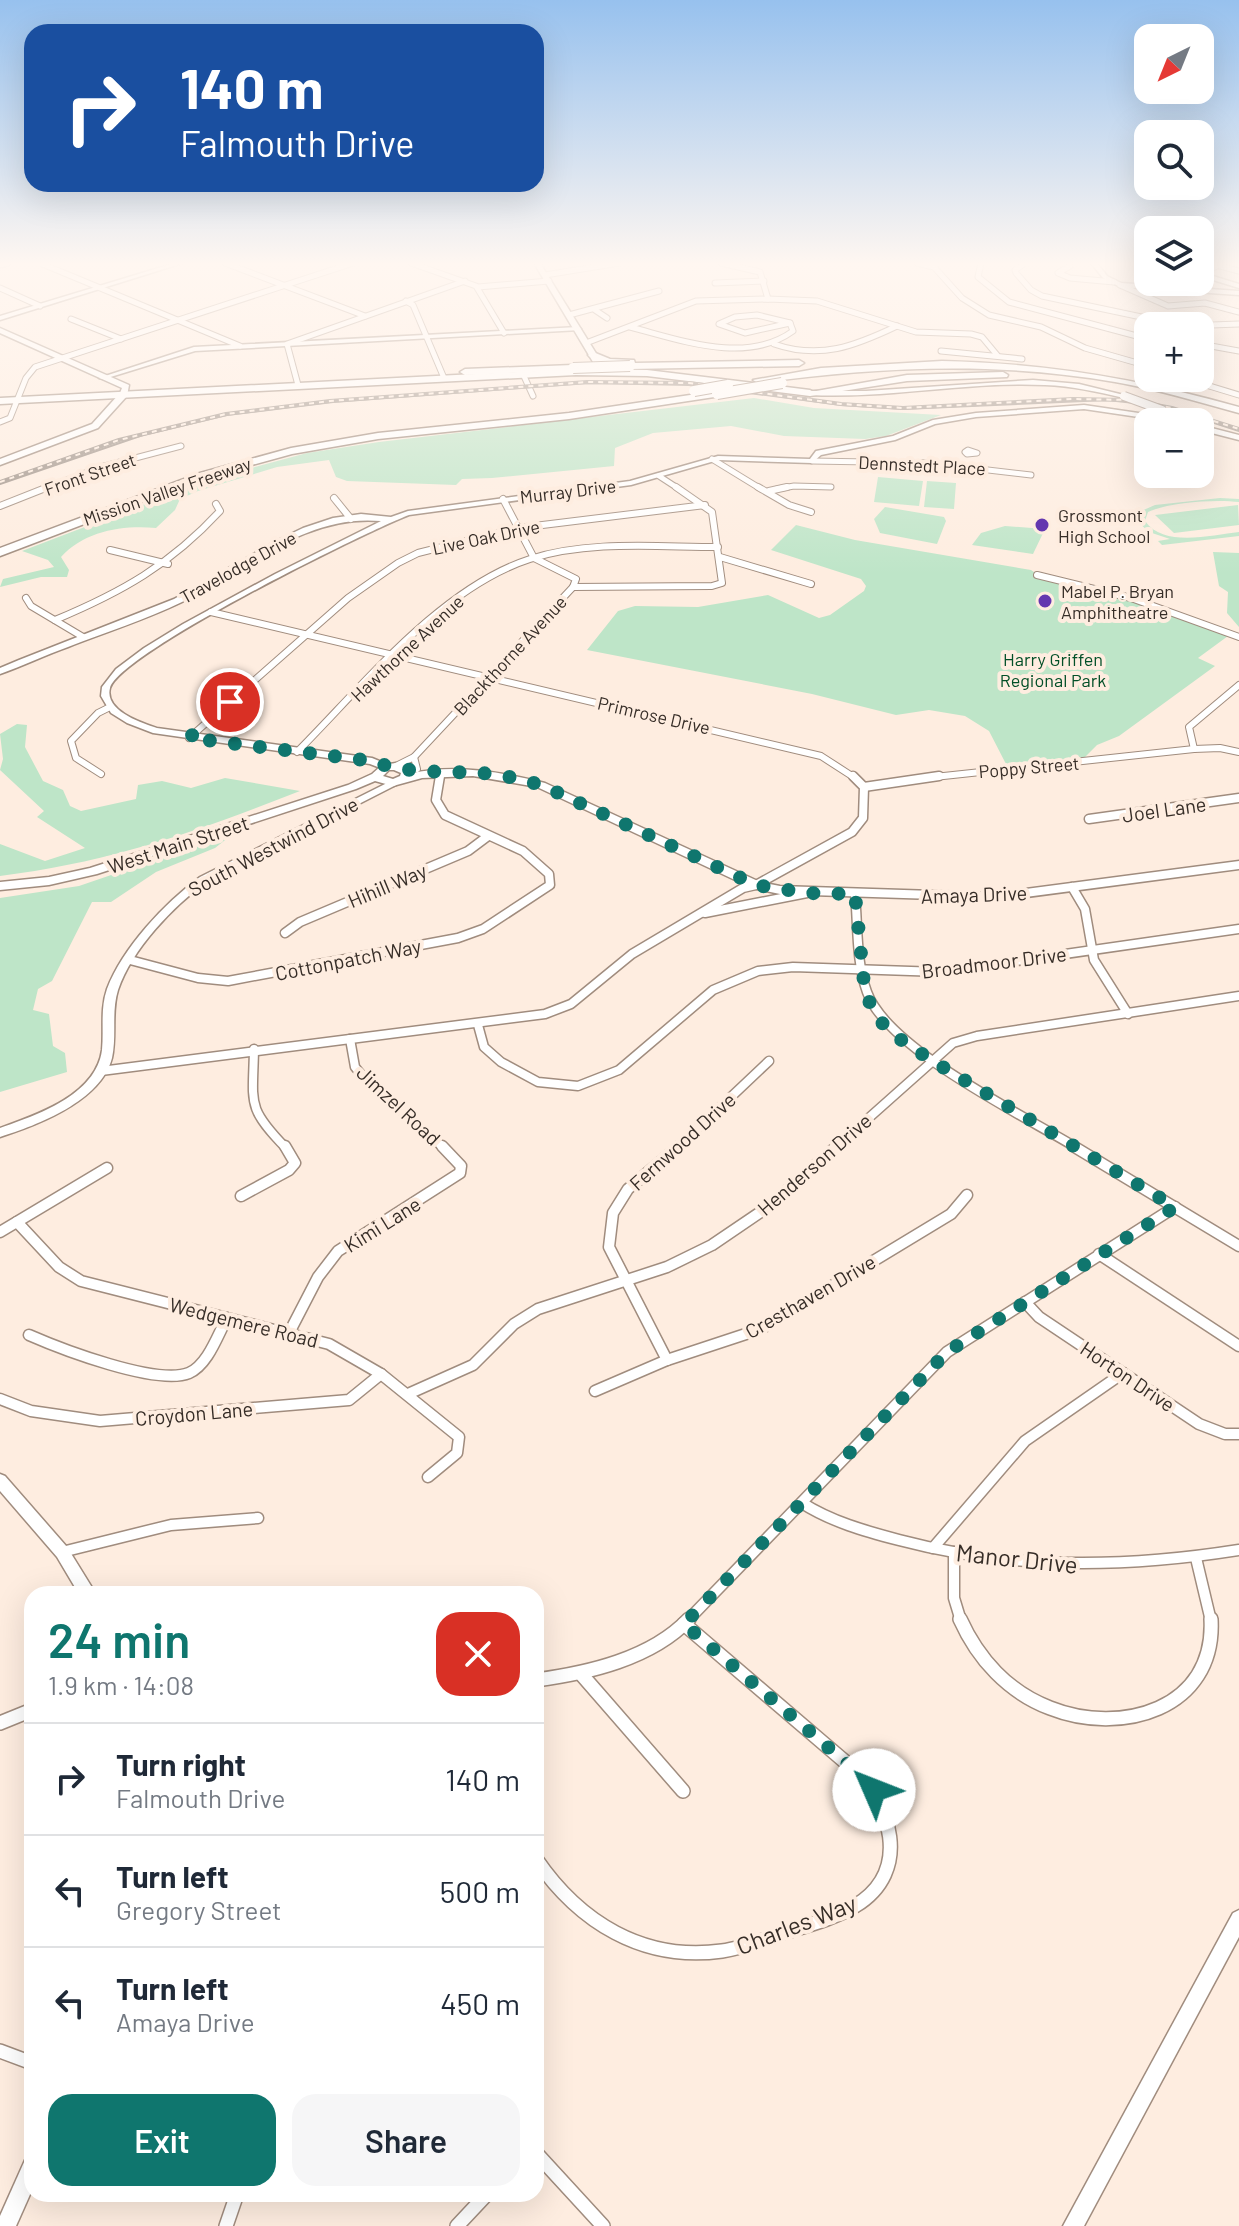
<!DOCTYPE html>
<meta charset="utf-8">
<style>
:root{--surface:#fff;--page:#f6f6f7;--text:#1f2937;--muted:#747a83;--line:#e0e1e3;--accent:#0f766e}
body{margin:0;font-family:Barlow,sans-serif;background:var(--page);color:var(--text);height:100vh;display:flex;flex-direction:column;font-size:30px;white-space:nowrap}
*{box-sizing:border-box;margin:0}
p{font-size:26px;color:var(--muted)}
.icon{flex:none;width:44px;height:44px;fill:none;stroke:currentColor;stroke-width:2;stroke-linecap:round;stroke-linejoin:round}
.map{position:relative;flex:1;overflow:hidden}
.drawer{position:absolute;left:24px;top:1586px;width:520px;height:616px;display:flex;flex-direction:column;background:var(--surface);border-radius:24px;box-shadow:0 8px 32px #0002}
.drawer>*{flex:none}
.top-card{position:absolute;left:24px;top:24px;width:520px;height:168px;border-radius:24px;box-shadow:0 8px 32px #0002;background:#1a4fa0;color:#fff;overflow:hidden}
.needle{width:52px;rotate:223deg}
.tools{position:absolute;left:1134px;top:24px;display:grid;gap:16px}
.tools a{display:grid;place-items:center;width:80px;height:80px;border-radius:16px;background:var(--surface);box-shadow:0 8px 32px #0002;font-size:40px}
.pin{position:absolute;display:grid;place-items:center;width:68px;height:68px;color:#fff;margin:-34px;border:4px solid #fff;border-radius:50%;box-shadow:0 2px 8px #0007}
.me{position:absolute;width:88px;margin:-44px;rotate:314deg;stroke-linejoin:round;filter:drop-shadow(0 0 6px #0008)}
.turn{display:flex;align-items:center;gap:28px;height:168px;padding:0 24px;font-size:36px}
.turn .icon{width:104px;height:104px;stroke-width:2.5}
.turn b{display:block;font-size:56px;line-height:68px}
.round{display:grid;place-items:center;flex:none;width:84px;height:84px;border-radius:24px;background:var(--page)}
.overview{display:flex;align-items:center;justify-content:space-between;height:136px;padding:0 24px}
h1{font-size:48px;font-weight:600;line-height:60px;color:var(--accent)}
.button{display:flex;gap:16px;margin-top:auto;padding:16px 24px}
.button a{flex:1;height:92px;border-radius:24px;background:var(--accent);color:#fff;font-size:32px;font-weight:600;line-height:92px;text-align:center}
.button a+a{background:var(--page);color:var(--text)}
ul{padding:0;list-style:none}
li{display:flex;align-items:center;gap:24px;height:112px;padding:0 24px;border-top:2px solid var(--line)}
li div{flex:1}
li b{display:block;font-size:30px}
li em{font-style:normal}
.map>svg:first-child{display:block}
</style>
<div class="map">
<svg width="1239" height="2226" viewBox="0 0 1239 2226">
<rect width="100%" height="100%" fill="#feede0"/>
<g fill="#bee5c8">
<path d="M754,398L814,408L941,415L886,436L865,439L784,436L731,426L653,433L615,448L614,466L492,478L462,479L456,485L347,481L336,477L329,460L277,467L198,491L180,499L175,510L156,528C122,525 85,531 61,557L69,570L67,577H41L0,587L3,579L54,567L48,560L22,551L210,479L307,453L379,442Z"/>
<polygon points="878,477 923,481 919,506 874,502"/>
<polygon points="927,481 956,483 954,509 924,507"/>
<path d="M1220,498L1239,499V502C1216,499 1169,502 1148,512L1145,521C1164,548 1211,535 1239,532V536L1162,545L1158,541L1170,539L1149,532L1137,521L1139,512L1155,505Z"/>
<polygon points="1238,505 1239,525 1174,533 1155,515"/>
<polygon points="885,507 944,517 946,521 937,544 880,533 874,519"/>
<polygon points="796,525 855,540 1031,570 1041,577 1126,598 1228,636 1198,658 1215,666 1119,736 1097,745 1083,759 1006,764 989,731 965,716 929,710 896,715 812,694 587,650 618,611 635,606 698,607 768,595 819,618 830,615 864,591 866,586 861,579 771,550"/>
<polygon points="1005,526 1045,529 1033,554 972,545 981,533"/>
<polygon points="1213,552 1239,553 1239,627 1227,613 1228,592 1219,586"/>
<path d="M17,724L27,725L25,747L43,781L63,790L70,806L81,811L136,799L138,785L162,781L191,788L225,778L300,791C196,832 111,862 0,876V844L45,861L85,848L37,817L44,811L0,770L3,759L0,734Z"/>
<polygon points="234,833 215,848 156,872 111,902 92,902 52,981 38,989 33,1010 49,1014 53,1046 65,1053 67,1072 0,1092 0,898 79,886"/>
</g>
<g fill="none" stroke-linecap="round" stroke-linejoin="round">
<g stroke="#a08c7e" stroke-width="7">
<g id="minor-far4">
<polyline points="40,263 240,346"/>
<polyline points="225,263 365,316"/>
<polyline points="411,263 476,286 504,333"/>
<polyline points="721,263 760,272 768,299"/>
<polyline points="917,263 934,267 962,298 989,315 1041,327 1085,348 1148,366"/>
<polyline points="981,263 978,277 1009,302 1148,339"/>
<polyline points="1025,263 1015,270 1016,273 1031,290 1042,296 1184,326 1239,324"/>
<polyline points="1069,263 1070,266 1058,273 1070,278 1114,282"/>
<polyline points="1209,263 1239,271"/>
<polyline points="0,265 8,263"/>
<polyline points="1200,270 1215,267"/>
<polyline points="545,275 619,263"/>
<polyline points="715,283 764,281"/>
<polyline points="1120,285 1168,306 1205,303 1239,312"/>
<polyline points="478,287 549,281"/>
<polyline points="0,288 40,306"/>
<polyline points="406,301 413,305 444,378"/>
<polyline points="595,310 607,318"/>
<polyline points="569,315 659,291"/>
<polygon points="757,315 790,323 745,333 719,324 735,317"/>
<polyline points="71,319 121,339"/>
<path d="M630,327C681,340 746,365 793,331L790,323"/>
<polyline points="586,343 696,301 768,299 817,301 916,332 971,334 982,337 997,355"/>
<path d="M774,344C820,360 855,346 897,326"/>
<polyline points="1200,344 1239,351"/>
<polyline points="941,351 1022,359"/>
<polyline points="523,374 533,396"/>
<polyline points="1183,378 1239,395"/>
<polyline points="298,385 287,344 465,281"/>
<polyline points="0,422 10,418 26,378 35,367 353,263"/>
<polygon points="968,450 977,453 967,454 965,452"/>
<polyline points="712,459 761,489"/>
<polyline points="812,461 928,463 1031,475"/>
<polyline points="659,476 679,489"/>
<polyline points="43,489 101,467 181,446"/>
<polyline points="777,489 794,486 831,487"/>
</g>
</g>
<g stroke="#a08c7e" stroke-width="8">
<g id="minor-far3">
<polyline points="758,487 789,505 811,512"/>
<polyline points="769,491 787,487"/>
<polyline points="334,498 351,519"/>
<polyline points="503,499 534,558 576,579 573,587"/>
<polyline points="0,506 48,487"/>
<polyline points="110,550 168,564"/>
<polyline points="720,557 811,584"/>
<polyline points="1037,575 1131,598 1239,637"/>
<polyline points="26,598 31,606 83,637"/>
<polyline points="211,612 821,756 855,778"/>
<path d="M55,620C122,592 170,565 220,511L216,504"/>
<polyline points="189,738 348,598 398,563 418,553 518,528 705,505"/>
<polyline points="1194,749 1189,727 1239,685"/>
<path d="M297,752C362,687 440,588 530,559C589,540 657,547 718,547"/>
<polyline points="414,757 573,587 712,586 722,583 712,512 676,487"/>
<polyline points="396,766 414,757 417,769"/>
<polyline points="101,774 76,758 71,741 98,713 110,707"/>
<polyline points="440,778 441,773"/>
<polyline points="925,778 1194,749 1220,748 1239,752"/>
</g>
</g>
<g stroke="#a08c7e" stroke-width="11">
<g id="minor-far2">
<polyline points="864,787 939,776"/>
<polyline points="1089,819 1239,798"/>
<polyline points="1072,887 1085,909 1094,960 1128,1014"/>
<path d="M855,894C858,926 856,962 867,992C887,1049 1023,1115 1077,1148"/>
<polyline points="705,913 807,893"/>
<polyline points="285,933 300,922 468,851 488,836"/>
<polyline points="130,960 198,978 228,981 458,938 483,929 550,885 549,874 523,851 445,815 436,800 440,776"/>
<polyline points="478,1025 484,1047 501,1062 538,1082 578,1086 619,1070 713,990 758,971 793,967 940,972 1239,929"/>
<polyline points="350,1039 355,1067 364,1078 444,1148"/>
<path d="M254,1049C253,1104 246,1107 286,1148"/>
<polyline points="101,1071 545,1014 571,1004 632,954 743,888 756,885 852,832 863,818 864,787 853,776"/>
<polyline points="677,1148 769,1061"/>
<polyline points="835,1148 953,1043 977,1036 1239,996"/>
</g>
</g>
<g stroke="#a08c7e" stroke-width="13">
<g id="minor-far1">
<polyline points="1073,1146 1239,1246"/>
<polyline points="241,1196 289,1170 295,1163 285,1146"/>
<polyline points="17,1222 59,1267 81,1281 329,1344 381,1374 459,1437 457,1453 428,1477"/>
<polyline points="0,1232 107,1168"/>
<polyline points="1099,1254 1239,1346"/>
<polyline points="1025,1302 1039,1317 1199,1424 1225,1434 1239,1434"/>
<polyline points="289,1333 318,1277 338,1251 460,1173 461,1166 442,1146"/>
<path d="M29,1335C61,1349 157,1386 189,1373C208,1365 218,1334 227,1318"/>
<polyline points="667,1360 609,1247 613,1213 628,1189 679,1146"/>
<polyline points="595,1391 667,1360 761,1329 951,1214 967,1195"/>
<polyline points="408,1394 473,1365 514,1324 538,1309 667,1267 712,1245 768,1207 837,1146"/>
<polyline points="0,1399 31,1411 100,1421 349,1400 381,1374"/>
<path d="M802,1503C832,1522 865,1531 899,1540C1012,1570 1125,1568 1239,1550"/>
<polyline points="933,1548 1025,1441 1123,1373"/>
<polyline points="62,1552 171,1525 258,1518"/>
<polyline points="954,1552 954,1598 961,1621"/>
<polyline points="1196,1558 1211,1621"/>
<polyline points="687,1621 947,1352 1175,1207"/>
</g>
</g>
<g stroke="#a08c7e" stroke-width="16">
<g id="minor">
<path d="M960,1619C978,1659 1008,1692 1050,1708C1120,1736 1216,1710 1211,1619"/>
<polyline points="582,1675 683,1791"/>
<path d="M536,1680C588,1673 651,1659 689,1619"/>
<polyline points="0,1723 32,1710"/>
<path d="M536,1859C579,1922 643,1962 722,1951C744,1948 765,1939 786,1932C809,1925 835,1918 855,1906C913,1871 891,1803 850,1766L684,1624"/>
<polyline points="0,2051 32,2063"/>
<polyline points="536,2153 603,2226"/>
<polyline points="226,2226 237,2194"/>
<polyline points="457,2226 487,2194"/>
</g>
</g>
<g stroke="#a08c7e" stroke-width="3">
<g id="tertiary">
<polygon points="175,263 183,263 0,320 0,316"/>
<polygon points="1091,263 1097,263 1107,276 1121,283 1239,291 1239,295 1120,287 1103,278"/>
<polygon points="578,327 581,329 580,330 195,351 104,379 99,378 194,347"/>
<path d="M1084,405L1152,415L1171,413L1174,415L1152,419L1084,409L976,417L935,424L895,440L821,455L812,463L718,460L631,485L409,515C365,532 121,652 110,688C104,711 142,723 157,728L372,758L389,765V769H383L370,764L153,733L127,723L111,713L101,696L102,687L116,669L144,648L183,624L275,574L381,521C303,514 248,570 182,602C145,620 106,632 68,647C45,655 23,666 0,674V668L19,660L174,599L276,541L303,528L333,518L361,514L391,517L408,511L630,481L718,456L810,459L816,451L893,436L933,420L976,413Z"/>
<path d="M393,780L396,781V785L208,881C173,906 132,949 118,990C111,1012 117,1035 112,1058C101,1101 38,1125 0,1137V1128C37,1115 96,1095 102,1050C104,1029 100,1009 107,989C123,947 165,903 200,877Z"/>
<polygon points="0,1474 5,1476 67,1547 96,1594 79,1594 57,1557 0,1491"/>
<polygon points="1239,1910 1239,1937 1084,2226 1063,2226 1233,1913"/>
<polygon points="32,2157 32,2190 16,2226 0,2226 0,2216 25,2160"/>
</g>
</g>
<g stroke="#a08c7e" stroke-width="3">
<g id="secondary">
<polygon points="534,263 540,263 602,363 617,367 617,371 596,367"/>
<polygon points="1200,272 1239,284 1239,288 1200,276"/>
<polygon points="0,328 129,385 127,396 98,428 0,465 0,459 92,424 120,393 122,388 0,333"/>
<path d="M1033,380L1079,384L1128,396L1124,398C1098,392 1072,386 1045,385C967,381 889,399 810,395L806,393L810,391H866Z"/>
<polygon points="1159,408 1165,408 1191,422 1181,422 1159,412"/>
<polygon points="1200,425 1239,435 1239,440 1200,430"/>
<path d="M396,763L411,770L412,773C457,764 501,772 545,783L760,882L780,886L996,893L1239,861V869L996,901L780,894L752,888L537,787L473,776L422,778L393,786L375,781L356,789L97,874L49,885L0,890V882L49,877L90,868L348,785L372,774L382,765ZM389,770H394L401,773L400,776L393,779L383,776Z"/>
</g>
</g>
<g stroke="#a08c7e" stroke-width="3">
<polygon id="primary" points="576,369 647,370 810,390 815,393 810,396 647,376 576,375 0,404 0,398"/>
</g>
<g stroke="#a08c7e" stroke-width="3">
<g id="motorway">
<polygon points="593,352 610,359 634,360 635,363 799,360 804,363 799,366 630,369 626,365 608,365 590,357 588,355"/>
<path d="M942,361C1045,363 1140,379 1239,407V413C1198,402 1157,389 1115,382C995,361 878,367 758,383L753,380L821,368Z"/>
<polygon points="573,365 577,366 577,370 465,375 460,372 465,369"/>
<polygon points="1003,372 1008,375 1007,377 907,381 810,396 805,393 907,375"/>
<polygon points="717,391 722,394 721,396 569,419 378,439 292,454 208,477 0,556 0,548 200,473 291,448 378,433 569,413"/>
</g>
</g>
<use href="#minor-far4" stroke="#fff" stroke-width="5"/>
<use href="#minor-far3" stroke="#fff" stroke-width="6"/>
<use href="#minor-far2" stroke="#fff" stroke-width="8"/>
<use href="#minor-far1" stroke="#fff" stroke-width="10"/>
<use href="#minor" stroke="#fff" stroke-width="13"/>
<use href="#tertiary" fill="#fff" fill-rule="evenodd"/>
<use href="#secondary" fill="#fff" fill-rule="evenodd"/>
<use href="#primary" fill="#fff" fill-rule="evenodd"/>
<use href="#motorway" fill="#fff" fill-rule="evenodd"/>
<polyline stroke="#a09389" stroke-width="2" points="0,484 143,435 227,415 333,402 589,383 689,385 841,405 903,409 1107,400 1162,406 1239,431"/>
<g stroke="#a09389" stroke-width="4">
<polyline id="rail" points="0,482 119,440 226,414 330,401 587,382 689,383 841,404 903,408 1073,399 1130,400 1172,408 1239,429"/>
</g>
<use href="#rail" stroke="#feede0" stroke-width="2" stroke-dasharray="5" stroke-linecap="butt"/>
<g stroke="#a08c7e" stroke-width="10" stroke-linecap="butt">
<polyline id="secondary-bridge" points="1124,396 1162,410"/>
</g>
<g stroke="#a08c7e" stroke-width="12" stroke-linecap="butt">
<g id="motorway-bridge">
<polyline points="573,368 630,366"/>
<polyline points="694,391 728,385"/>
<polyline points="717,394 782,383"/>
</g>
</g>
<use href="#secondary-bridge" stroke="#fff" stroke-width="8"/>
<use href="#motorway-bridge" stroke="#fff" stroke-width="10"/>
</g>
<linearGradient id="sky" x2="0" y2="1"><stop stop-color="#97c1ee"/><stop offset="0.46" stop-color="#fff7f1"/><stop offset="1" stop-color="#fff7f1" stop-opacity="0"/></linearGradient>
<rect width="1239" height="574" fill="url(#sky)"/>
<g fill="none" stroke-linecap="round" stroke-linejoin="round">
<path stroke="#0f766e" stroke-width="14" stroke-dasharray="0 25.2" d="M230,702L189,738L372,761C405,774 444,771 479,773C500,774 520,779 541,785L756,885L807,893L855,894L865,993L877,1017L891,1033L931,1060L1175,1207L947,1352L684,1624L850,1766L874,1790"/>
</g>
<g fill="#6337af" stroke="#feede0" stroke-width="3">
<circle cx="1042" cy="525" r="8"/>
<circle cx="1045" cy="601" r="8"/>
</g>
<g text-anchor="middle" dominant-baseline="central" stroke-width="8" stroke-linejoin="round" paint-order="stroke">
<g font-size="18" fill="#362d27" stroke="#feede0">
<text transform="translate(922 465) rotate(3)">Dennstedt Place</text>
<text transform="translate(90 474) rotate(-19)">Front Street</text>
<text transform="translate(167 491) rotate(-19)">Mission Valley Freeway</text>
<text transform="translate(568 491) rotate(-7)">Murray Drive</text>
<text transform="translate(486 537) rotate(-12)">Live Oak Drive</text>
<text transform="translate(238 567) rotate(-29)">Travelodge Drive</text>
<text transform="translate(407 648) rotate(-43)">Hawthorne Avenue</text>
<text transform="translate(510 655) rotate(-47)">Blackthorne Avenue</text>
<text transform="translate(654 715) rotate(13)">Primrose Drive</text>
<text transform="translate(1029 767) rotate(-5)">Poppy Street</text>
</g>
<g font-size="18" fill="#362d27" stroke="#feede0" text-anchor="start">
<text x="1058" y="515">Grossmont<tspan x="1058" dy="21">High School</tspan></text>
<text x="1061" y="591">Mabel P. Bryan<tspan x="1061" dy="21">Amphitheatre</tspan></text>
</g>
<g font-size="18" fill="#024f27" stroke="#feede0">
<text x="1053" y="659">Harry Griffen<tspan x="1053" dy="21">Regional Park</tspan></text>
</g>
<g font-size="20" fill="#362d27" stroke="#feede0">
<text transform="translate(1164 809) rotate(-8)">Joel Lane</text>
<text transform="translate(178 844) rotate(-18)">West Main Street</text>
<text transform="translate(273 846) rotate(-28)">South Westwind Drive</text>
<text transform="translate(387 885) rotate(-23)">Hihill Way</text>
<text transform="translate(974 894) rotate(-2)">Amaya Drive</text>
<text transform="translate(348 959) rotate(-11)">Cottonpatch Way</text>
<text transform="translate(994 962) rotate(-7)">Broadmoor Drive</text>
<text transform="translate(399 1105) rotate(43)">Jimzel Road</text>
<text transform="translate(682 1141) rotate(-42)">Fernwood Drive</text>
<text transform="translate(814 1164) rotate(-41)">Henderson Drive</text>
<text transform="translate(382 1224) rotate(-32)">Kimi Lane</text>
<text transform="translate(810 1296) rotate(-30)">Cresthaven Drive</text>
<text transform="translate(244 1322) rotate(14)">Wedgemere Road</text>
<text transform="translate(1128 1376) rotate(34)">Horton Drive</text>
<text transform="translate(194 1413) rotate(-5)">Croydon Lane</text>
</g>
<g font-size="24" fill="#362d27" stroke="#feede0">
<text transform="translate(1017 1558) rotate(6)">Manor Drive</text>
<text transform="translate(796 1924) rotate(-21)">Charles Way</text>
</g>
</g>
</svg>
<div class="tools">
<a><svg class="needle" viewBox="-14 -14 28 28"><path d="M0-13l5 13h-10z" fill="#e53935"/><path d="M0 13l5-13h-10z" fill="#747a83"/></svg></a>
<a><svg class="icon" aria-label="search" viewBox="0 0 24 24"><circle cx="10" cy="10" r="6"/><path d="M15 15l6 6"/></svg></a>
<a><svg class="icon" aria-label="layers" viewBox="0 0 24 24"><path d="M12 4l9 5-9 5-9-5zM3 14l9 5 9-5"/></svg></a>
<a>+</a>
<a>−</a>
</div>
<div class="pin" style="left:230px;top:702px;background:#d93025"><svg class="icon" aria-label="arrive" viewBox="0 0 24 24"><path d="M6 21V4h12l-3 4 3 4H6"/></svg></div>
<svg class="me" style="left:874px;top:1790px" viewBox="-20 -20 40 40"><circle r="19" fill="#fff"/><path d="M0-13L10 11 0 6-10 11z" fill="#0f766e"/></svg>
<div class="top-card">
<div class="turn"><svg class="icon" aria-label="right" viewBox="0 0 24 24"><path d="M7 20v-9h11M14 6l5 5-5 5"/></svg><div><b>140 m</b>Falmouth Drive</div></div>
</div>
<section class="drawer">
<div class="overview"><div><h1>24 min</h1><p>1.9 km · 14:08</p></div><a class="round" style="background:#d93025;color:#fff"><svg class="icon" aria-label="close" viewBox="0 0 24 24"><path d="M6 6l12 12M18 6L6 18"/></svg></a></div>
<ul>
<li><svg class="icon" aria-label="right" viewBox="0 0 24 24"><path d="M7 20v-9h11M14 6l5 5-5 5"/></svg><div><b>Turn right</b><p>Falmouth Drive</p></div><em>140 m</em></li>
<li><svg class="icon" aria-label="left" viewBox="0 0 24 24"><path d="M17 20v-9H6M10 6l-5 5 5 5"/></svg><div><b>Turn left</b><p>Gregory Street</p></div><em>500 m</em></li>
<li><svg class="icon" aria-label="left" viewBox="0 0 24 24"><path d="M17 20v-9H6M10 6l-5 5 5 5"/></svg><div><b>Turn left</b><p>Amaya Drive</p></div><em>450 m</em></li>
</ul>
<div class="button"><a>Exit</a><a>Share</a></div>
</section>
</div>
